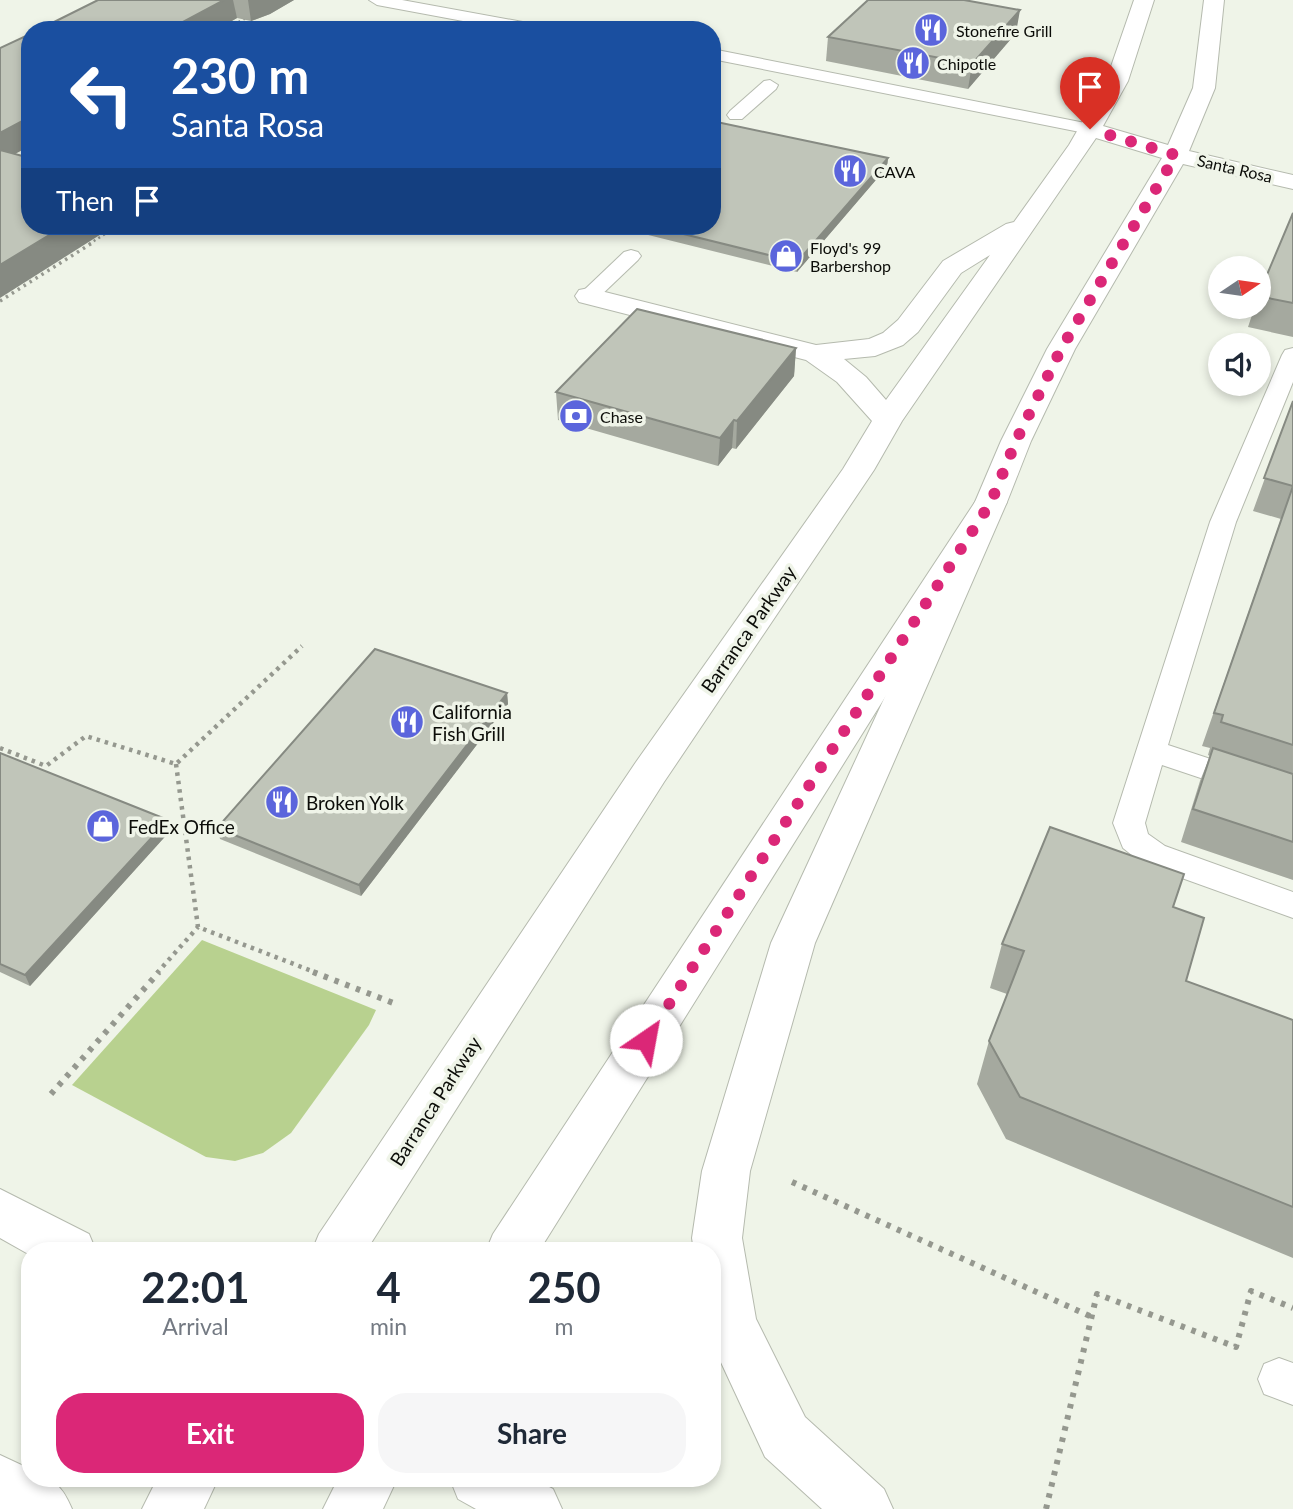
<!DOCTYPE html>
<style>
:root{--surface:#fff;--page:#f6f6f7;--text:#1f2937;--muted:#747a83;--accent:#db2777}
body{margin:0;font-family:Lato,sans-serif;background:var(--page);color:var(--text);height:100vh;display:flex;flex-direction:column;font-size:26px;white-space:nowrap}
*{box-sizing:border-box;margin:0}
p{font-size:23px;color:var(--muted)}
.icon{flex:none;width:38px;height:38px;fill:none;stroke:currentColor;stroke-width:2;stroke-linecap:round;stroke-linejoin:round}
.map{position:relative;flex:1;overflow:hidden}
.drawer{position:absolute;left:21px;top:1242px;width:700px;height:245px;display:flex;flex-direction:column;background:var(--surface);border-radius:28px;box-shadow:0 4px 10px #0003}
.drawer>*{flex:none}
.hud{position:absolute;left:21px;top:21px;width:700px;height:214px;border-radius:28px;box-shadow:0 4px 10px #0003;background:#1a4fa0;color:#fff;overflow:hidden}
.needle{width:46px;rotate:77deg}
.fabs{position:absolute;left:1208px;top:256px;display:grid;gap:14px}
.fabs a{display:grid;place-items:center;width:63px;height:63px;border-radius:50%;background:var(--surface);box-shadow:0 4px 10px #0003;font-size:35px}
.pin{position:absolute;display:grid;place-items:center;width:60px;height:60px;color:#fff;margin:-72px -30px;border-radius:50% 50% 50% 0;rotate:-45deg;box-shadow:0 0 7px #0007}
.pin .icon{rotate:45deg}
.me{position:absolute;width:77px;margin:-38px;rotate:33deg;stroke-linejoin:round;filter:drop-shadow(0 0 5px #0008)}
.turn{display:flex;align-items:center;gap:24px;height:147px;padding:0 35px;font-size:32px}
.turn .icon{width:91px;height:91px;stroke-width:2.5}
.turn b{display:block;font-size:49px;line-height:60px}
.then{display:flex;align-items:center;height:66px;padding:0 35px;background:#0003;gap:14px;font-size:26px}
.eta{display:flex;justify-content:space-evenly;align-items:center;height:119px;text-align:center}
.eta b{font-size:42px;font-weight:700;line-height:49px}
.cta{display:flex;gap:14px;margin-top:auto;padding:14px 35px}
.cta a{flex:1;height:80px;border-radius:28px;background:var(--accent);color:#fff;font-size:28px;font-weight:700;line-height:80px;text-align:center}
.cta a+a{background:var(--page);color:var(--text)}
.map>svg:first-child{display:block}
</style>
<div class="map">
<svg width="1293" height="1509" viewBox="0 0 1293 1509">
<rect width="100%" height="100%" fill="#eff4e8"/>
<polygon fill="#b8d18f" points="202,940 376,1010 369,1025 291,1133 263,1153 235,1161 206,1157 72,1085"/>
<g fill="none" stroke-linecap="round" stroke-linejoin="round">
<g stroke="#b5baae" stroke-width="2">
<g id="lane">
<polygon points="369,0 402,0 539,25 547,30 512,30 377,5"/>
<polygon points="712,49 1090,124 1099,129 1090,134 712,59"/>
<polygon points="770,80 778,85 776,89 742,119 730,119 727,115 730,111 764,81"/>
<polygon points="631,250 638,252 641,256 638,260 596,300 582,300 578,296 582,292 624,252"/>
<polygon points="1293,348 1293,382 1236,522 1168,745 1293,786 1293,809 1162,765 1145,823 1148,834 1165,846 1293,892 1293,918 1143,864 1123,848 1113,823 1210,522 1282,355 1285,350"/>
<polygon points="1279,1358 1293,1363 1293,1405 1264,1394 1258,1379 1264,1364"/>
</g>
</g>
<g stroke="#b5baae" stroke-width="2">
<g id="secondary">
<path d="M1134,0H1154L1128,81L1103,126L1168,145L1193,88L1204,0H1224L1215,88L1189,151L1293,175V189L1183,164L1075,349L1031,441L1007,502L539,1251H486L493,1234L975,502L1001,441L1047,349L1162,158L1096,138L902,421L874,470L664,782L366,1251H312L319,1234L636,762L843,469L872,421L837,382L806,360L579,302L575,296L579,290L589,288L816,345L869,339L883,333L898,320L943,261L1006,224L1014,222L1069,145L1106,81ZM990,255L886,400L866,377L844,359L875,356L903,345L918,332L961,273Z"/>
<polygon points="157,1479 218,1479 204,1509 142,1509"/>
<polygon points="338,1479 397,1479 383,1509 323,1509"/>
</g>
</g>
<g stroke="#b5baae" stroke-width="2">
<g id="primary">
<polygon points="991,492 1002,495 1007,502 815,943 750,1171 742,1238 756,1319 805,1417 884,1489 893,1509 822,1509 765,1457 712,1343 712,1251 694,1251 692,1238 702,1171 771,943 975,502 980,495"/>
<polygon points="0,1189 89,1234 96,1251 30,1251 30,1255 0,1238"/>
<path d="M0,1455L30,1469V1479C56,1479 62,1486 72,1509H0Z"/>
<polygon points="450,1479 534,1479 553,1489 562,1509 476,1509 458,1499"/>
</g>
</g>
<g stroke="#95988f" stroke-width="2.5" stroke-dasharray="2 3.5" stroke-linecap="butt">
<polyline points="224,30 248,17"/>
<polyline points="89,244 118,226"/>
</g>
<polyline stroke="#95988f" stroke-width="3.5" stroke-dasharray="2.5 4.5" stroke-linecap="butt" points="0,301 92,243"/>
<g stroke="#95988f" stroke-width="4.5" stroke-dasharray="3.5 5" stroke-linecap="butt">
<polyline points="0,748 46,766 86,736 176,764 302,646"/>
<polyline points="176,764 198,927 317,973"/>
<polyline points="157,973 198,927"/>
</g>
<g stroke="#95988f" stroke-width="6" stroke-dasharray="4.5 7" stroke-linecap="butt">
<polyline points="313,972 396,1004"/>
<polyline points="51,1094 159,972"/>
<polyline points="792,1182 1092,1317"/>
<polyline points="1046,1509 1097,1294 1236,1347 1251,1291 1293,1308"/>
</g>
<use href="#lane" fill="#fff" fill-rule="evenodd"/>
<use href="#secondary" fill="#fff" fill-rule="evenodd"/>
<use href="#primary" fill="#fff" fill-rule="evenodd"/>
</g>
<g fill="#a5a99f">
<polygon points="98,0 294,0 270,14 251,21 237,18 216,30 38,30"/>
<polygon points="1016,33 968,89 826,61 828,37"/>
<polygon points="888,158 887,167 797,272 612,226 712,226"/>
<polygon points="1293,213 1293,337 1248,327 1255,306 1258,306 1258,295"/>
<polygon points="796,348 794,376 736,449 732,448 718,466 558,420 556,392"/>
<polygon points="1293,401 1293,880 1181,842 1200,781 1210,756 1208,755 1210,748 1202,746 1281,519 1253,511"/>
<polygon points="507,693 508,704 361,896 220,839 217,828"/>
<polygon points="0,753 168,820 171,830 30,986 0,972"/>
<polygon points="1173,907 1186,981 1293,1020 1293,1258 1006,1139 977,1084 989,1041 1007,994 990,988 1002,944"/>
</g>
<g fill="#868a82">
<polygon points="224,0 233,0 237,18 216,30 168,30"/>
<polygon points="248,0 294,0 270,14 251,21"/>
<polygon points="1020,10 1016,33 968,89 972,64"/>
<polygon points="30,117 30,146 0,162 0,133"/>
<polygon points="888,158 887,167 797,272 797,262"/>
<polygon points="64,226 114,226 0,298 0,265"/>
<polygon points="796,348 794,376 736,449 737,421"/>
<polygon points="734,420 732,448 718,466 720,438"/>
<polygon points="507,693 508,704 361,896 359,885"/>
<polygon points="168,820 171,830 30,986 25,975"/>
</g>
<g fill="#c0c5b9" stroke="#868a82" stroke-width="2">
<polygon points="98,0 224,0 168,30 38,30"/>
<polygon points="868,0 964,0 1020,10 972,64 828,37"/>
<polygon points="30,34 30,117 0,133 0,48"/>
<polygon points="712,121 888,158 797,262 651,226 712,226"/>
<polygon points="0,150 30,158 30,226 64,226 0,265"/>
<polygon points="1293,213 1293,303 1258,296"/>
<polygon points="637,309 796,348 737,421 734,420 720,438 556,392"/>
<polygon points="1293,401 1293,486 1264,478"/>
<polygon points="1293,486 1293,745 1221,722 1223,715 1214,713"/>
<polygon points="375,649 507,693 359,885 217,828"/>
<polygon points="1213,748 1293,774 1293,842 1193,809"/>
<polygon points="0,753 168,820 25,975 0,964"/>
<polygon points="1050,827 1184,874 1173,907 1204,918 1186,981 1293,1020 1293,1207 1020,1097 989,1041 1024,951 1002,944"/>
</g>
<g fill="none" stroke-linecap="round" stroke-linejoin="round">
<polyline stroke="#db2777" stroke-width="12" stroke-dasharray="0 21.6" points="646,1040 991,502 1016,441 1061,349 1176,155 1090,129"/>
</g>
<defs>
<g id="restaurant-disc" transform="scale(1.75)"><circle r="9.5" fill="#5b65dc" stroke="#eff4e8"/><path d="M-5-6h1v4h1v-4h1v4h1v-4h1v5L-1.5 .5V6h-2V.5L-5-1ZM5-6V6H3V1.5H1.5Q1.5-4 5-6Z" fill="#fff"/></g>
<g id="shop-disc" transform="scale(1.75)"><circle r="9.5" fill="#5b65dc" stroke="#eff4e8"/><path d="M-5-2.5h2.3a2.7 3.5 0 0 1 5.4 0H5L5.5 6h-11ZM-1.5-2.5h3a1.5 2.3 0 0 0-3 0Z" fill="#fff"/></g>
<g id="bank-disc" transform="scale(1.75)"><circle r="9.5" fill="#5b65dc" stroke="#eff4e8"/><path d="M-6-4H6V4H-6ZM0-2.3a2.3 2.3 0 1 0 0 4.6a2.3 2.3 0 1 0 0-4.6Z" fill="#fff"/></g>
</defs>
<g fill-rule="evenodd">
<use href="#restaurant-disc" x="931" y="30"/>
<use href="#restaurant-disc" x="913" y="63"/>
<use href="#restaurant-disc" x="850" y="171"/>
<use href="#shop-disc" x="786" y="256"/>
<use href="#bank-disc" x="576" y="416"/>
<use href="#restaurant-disc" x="407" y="722"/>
<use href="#restaurant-disc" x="282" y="802"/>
<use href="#shop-disc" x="103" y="826"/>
</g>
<g text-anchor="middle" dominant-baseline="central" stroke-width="7" stroke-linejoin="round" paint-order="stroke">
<g font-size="16" fill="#0b0c08" stroke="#eff4e8" text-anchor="start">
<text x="956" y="30">Stonefire Grill</text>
<text x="937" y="63">Chipotle</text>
<text x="874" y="171">CAVA</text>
<text x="810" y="247">Floyd's 99<tspan x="810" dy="18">Barbershop</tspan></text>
<text x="600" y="416">Chase</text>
</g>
<g font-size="16" fill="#0b0c08" stroke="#eff4e8">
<text transform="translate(1235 168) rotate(13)">Santa Rosa</text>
</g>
<g font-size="19" fill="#0b0c08" stroke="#eff4e8">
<text transform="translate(748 629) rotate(-55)">Barranca Parkway</text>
<text transform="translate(435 1101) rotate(-57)">Barranca Parkway</text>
</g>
<g font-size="19" fill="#0b0c08" stroke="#eff4e8" text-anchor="start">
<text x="432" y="711">California<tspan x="432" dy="22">Fish Grill</tspan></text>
<text x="306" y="802">Broken Yolk</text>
<text x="128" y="826">FedEx Office</text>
</g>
</g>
</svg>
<div class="fabs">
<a><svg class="needle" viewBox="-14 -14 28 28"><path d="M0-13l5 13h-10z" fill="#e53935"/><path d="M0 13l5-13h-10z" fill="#747a83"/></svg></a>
<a><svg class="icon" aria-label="sound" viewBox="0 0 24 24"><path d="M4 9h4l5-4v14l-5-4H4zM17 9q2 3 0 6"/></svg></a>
</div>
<div class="pin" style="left:1090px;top:129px;background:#d93025"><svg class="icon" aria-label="arrive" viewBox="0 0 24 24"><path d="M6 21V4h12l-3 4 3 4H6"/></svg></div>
<svg class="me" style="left:646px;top:1040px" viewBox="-20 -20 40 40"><circle r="19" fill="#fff"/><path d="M0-13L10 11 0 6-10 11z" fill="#db2777"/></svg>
<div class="hud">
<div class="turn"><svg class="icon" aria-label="left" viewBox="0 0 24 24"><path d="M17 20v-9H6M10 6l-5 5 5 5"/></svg><div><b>230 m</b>Santa Rosa</div></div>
<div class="then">Then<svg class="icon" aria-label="arrive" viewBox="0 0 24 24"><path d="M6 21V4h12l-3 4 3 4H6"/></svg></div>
</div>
<section class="drawer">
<div class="eta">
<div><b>22:01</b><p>Arrival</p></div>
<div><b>4</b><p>min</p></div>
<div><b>250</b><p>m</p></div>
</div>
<div class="cta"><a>Exit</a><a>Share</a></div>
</section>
</div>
